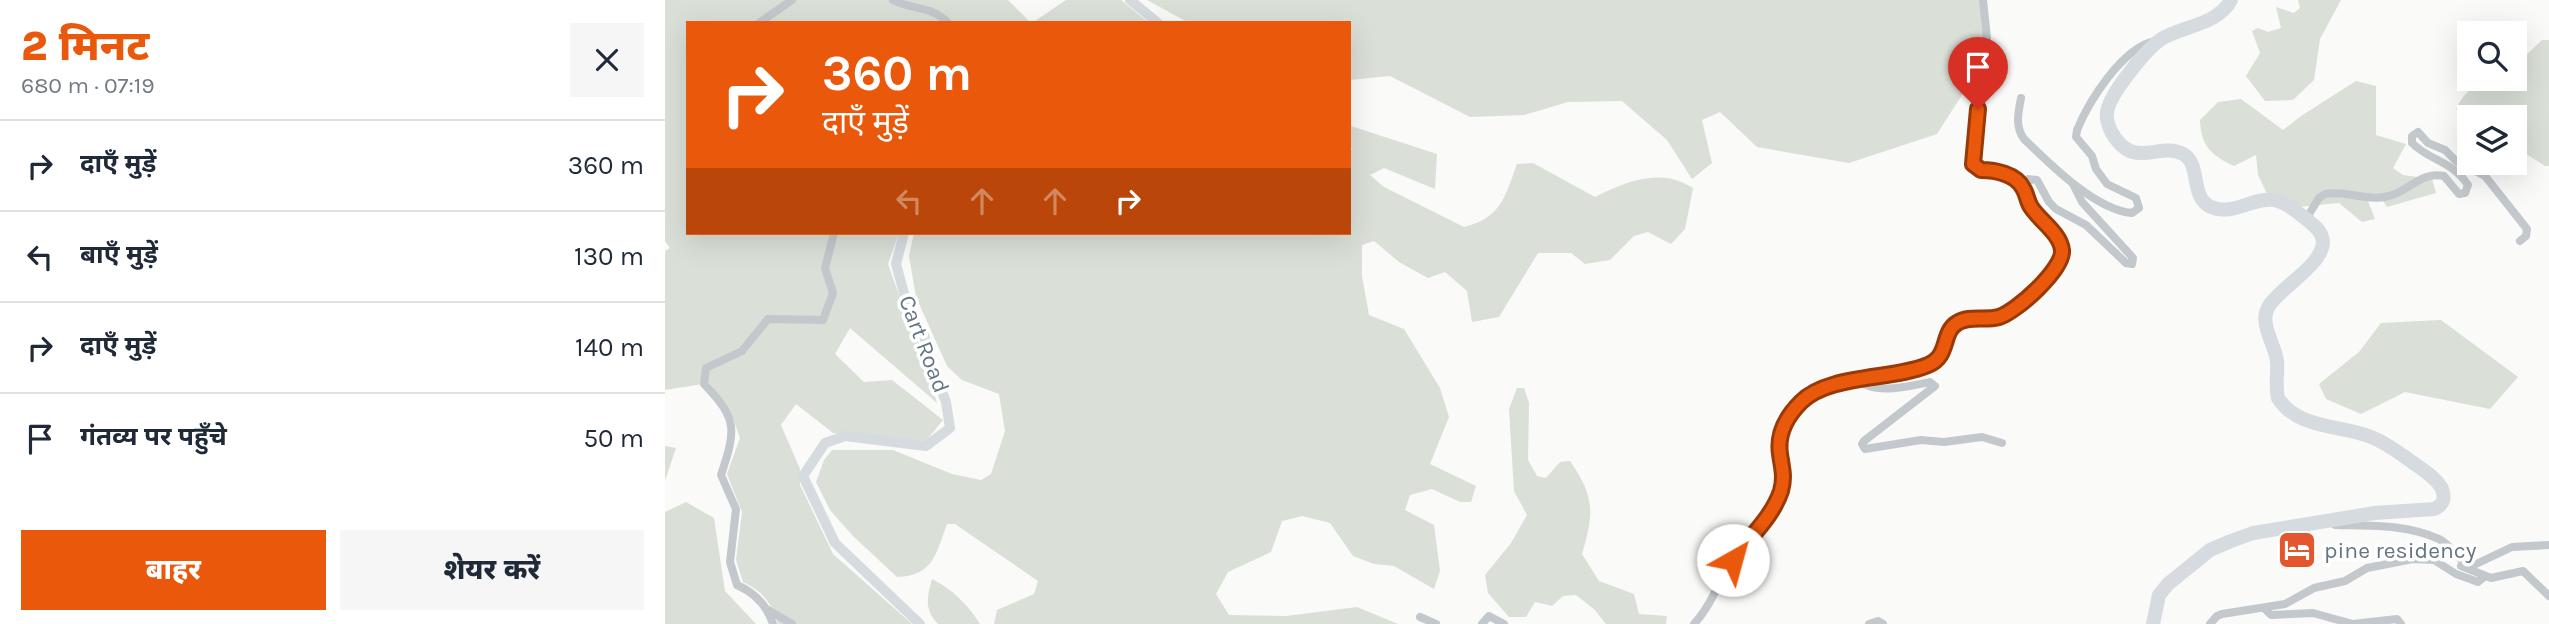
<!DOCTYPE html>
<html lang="hi">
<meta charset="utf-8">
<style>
:root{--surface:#fff;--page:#f6f6f7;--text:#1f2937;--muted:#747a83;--line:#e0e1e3;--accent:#ea580c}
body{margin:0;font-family:Karla,"Noto Sans Devanagari",sans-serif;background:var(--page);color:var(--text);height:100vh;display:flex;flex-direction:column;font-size:26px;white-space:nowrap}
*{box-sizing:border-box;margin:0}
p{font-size:23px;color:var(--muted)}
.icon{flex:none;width:38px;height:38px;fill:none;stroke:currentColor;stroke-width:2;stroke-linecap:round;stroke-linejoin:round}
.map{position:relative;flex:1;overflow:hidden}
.details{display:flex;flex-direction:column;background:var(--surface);width:665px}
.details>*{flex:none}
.hud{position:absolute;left:21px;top:21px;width:665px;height:214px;border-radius:0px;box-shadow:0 7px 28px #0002;background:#ea580c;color:#fff;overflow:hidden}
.fabs{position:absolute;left:1792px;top:21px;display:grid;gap:14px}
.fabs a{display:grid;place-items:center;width:70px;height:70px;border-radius:0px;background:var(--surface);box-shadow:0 7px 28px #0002;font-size:35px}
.pin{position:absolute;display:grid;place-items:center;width:60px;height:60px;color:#fff;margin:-72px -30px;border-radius:50% 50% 50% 0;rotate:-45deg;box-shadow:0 0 7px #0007}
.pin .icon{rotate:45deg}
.me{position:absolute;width:77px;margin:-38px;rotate:38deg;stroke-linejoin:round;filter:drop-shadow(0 0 5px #0008)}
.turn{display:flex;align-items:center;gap:24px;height:147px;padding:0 21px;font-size:32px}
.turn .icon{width:91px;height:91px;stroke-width:2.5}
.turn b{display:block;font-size:49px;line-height:60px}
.lanes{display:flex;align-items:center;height:66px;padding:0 21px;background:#0003;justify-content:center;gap:35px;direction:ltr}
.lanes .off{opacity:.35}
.round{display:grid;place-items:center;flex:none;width:74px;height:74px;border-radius:0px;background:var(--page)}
.summary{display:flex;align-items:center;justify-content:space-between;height:119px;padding:0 21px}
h1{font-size:42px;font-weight:800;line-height:52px;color:var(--accent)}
.action{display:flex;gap:14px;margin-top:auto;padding:14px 21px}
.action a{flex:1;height:80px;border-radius:0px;background:var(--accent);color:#fff;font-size:28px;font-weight:800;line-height:80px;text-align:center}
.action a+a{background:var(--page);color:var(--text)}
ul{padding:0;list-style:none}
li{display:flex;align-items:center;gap:21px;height:91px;padding:0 21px;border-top:2px solid var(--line)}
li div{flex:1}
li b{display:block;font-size:26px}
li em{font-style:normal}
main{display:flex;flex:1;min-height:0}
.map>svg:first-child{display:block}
</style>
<main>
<section class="details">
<div class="summary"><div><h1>2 मिनट</h1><p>680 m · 07:19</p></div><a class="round"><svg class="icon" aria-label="close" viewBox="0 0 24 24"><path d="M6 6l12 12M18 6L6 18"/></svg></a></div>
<ul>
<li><svg class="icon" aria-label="right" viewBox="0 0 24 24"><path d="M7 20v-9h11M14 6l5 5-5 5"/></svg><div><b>दाएँ मुड़ें</b></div><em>360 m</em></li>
<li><svg class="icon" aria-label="left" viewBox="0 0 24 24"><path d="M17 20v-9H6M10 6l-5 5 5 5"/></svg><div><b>बाएँ मुड़ें</b></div><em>130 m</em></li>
<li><svg class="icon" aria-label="right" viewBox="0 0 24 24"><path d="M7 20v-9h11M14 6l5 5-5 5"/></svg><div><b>दाएँ मुड़ें</b></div><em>140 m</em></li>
<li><svg class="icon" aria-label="arrive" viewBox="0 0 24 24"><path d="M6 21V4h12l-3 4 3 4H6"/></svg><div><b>गंतव्य पर पहुँचे</b></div><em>50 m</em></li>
</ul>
<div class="action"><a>बाहर</a><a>शेयर करें</a></div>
</section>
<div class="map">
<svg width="1884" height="624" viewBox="0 0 1884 624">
<rect width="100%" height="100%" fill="#fafaf8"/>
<g fill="#dadfd7">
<path d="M0,0H343L366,23H23V233H234L223,264L243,321L251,335L272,403L185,328L170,354L199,382L227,380L278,420L261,441L168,433L131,404L116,425L135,469V485L168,554L247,624H113C107,604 98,591 78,582L71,560L77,512L62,474L75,438L66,413L44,383L0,390V251L5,248L0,241Z"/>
<polygon points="401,0 456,0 484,23 367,23"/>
<polygon points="482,0 1320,0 1325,51 1272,134 1184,163 1092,147 1055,112 1037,120 1047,163 1027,179 1002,140 957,101 903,102 859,115 805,117 725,76 684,80 684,23 524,23"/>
<polygon points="1633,0 1676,0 1655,39 1649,80 1628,100 1600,101 1581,76 1595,53 1587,31 1593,28 1603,32 1616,28 1611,7 1629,13 1635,8"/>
<path d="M1877,40H1884V166H1880L1855,150L1850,151V117H1804V122L1791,109C1803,83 1823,79 1850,79V66Z"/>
<path d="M1691,81L1711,86V135L1741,144L1728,168L1738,175L1767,179L1771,193L1722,207L1713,194L1701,196L1710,219L1697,222L1674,203L1633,207L1605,200L1593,175L1591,155L1569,166C1546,155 1536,146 1535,120L1553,102L1576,99L1618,130L1636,116Z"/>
<path d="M686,126L772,154L770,189L719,168L705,175L719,187L799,227C836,218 840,197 852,164L868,163L930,197C961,181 996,167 1028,188L1020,229L1006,244L983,232L969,236L945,260L920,264L906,253H873L834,317L807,322L802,291L780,272L763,278L734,262L709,241L697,245V276L704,315L739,329L775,388L784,417L765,464L811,486L806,502H795L767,489L745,495L740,510L769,525L775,571L769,589L729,566L709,564L688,556L665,523L637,516L617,521L606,552L563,572L551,594L564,615L621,616L692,607L733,624H329L332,610L369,594L373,581L290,524H282C271,554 268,576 232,577L188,536L165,510L151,482L159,460L167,450H228L287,474L316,480L326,474L340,431L334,394L297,380L282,366L251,297L244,256L249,233H684V153L687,149L684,145Z"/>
<polygon points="1776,320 1853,377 1825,409 1740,392 1696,414 1661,399 1654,384 1694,352 1716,323"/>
<path d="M852,388H859L864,403L863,460L872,476L881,478L895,462L905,461C930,497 929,513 917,554L934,581L969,594L974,614L1002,616L1001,624H941L930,610L911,595L898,596L887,606L870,602L861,617H844L823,593L820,575L846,543L862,515L849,491L844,409Z"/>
<polygon points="0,446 11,448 0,481"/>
<polygon points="21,502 49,518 60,591 91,624 0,624 0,512"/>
<path d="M267,579C287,589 303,605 315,624H273C259,610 262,597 267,579Z"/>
</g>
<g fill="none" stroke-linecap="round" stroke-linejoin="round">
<g stroke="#c3c8cc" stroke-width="8">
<path d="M228,0C250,11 266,5 283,23"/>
<polyline points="1318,0 1322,38 1308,164 1316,170 1333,170 1358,187"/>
<polyline points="94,23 127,0"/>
<path d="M1356,98C1353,114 1350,126 1359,139C1385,164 1430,210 1467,213L1474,208L1471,198L1442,184L1431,169L1427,156L1411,137L1412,130C1424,101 1457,48 1490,41"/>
<path d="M1641,219L1654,198L1660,194C1682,190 1706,203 1727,195C1745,189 1758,171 1779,176L1794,194L1800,193L1803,185C1786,160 1765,161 1747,143V136L1753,132L1763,143L1780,150L1792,162L1820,176L1862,229L1861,236L1855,241"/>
<path d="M1192,379C1209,396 1244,386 1265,382L1270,386L1199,441L1197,444L1200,449L1256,440L1279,442L1317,437L1337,443"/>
<path d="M1670,525C1707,526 1740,524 1774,539C1789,546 1791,563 1809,565L1847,547L1884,545"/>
<polyline points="1796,566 1826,578 1858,571 1884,596"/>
<polyline points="1600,609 1606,615 1648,613 1688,624 1732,619 1736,624"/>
<polyline points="103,610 127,624"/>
<polyline points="755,617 771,624"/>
<path d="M108,624C102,605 90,593 72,585L65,562L71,509L56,475C71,430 73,419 39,384L41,368L77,351L103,319L158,320L168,293L160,268L169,233"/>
<polyline points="817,624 824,616 839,624"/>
<path d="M1029,624C1046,606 1054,581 1067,560C1084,535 1110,516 1117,486C1120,474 1117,466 1115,455C1112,433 1125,407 1144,396C1179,374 1225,380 1262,365C1285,356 1275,334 1291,323C1303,315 1320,321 1333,318C1355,312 1392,273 1398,251C1389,227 1363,214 1358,187L1363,179L1372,180L1384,202L1391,209L1421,225L1461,263L1467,264L1468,258L1417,202L1408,184"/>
<polyline points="1204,624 1213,621 1218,624"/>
<polyline points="1545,624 1552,616 1557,614 1620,604 1649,588 1680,581 1702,568 1748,559 1769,560 1791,574 1813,582 1819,577"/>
</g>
<g stroke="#d6dbdf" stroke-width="10">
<polyline points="465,0 493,23"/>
<polyline points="239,233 231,264 244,312 259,334 264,357 281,402 285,428 261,446 180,436 160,443 138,476 170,543 255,624"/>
</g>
<path stroke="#d6dbdf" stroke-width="14" d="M1488,624L1494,595L1503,584L1545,550L1566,541L1588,533L1710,513L1769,509C1779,505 1781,497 1776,487C1769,476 1758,470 1747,462C1734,453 1722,443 1706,437C1677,425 1632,429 1613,398C1610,386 1613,374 1612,361C1610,344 1593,322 1604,306C1615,287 1665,261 1657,237C1655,229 1646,223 1640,218C1632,212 1623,204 1613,201C1591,194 1569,217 1546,207C1524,197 1537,164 1518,154C1494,141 1469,171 1447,133C1444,128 1441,119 1442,113C1443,95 1483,47 1498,38C1521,25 1552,25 1566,0"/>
</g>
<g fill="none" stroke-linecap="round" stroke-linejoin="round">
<g stroke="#983908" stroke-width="18">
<path id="route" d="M1068,560C1084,537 1107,518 1116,491C1120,477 1117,468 1115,454C1112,434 1122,416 1136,402C1164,374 1228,380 1263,365C1285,356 1276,333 1292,323C1304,315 1320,321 1334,317C1351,312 1399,269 1397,250C1395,233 1375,221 1366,207C1362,201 1362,194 1358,188C1351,174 1330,170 1316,170L1308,164L1313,109"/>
</g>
<use href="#route" stroke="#ea580c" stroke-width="12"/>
</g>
<defs>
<g id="hotel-square" transform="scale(2.0125)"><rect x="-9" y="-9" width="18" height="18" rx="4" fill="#e4572e" stroke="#fff"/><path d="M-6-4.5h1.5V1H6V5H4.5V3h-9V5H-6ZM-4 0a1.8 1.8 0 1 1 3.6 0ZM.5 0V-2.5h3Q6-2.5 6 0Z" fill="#fff"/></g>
</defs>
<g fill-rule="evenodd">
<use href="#hotel-square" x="1632" y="550"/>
</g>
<g text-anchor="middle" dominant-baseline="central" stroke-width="7" stroke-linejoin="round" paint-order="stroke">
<g font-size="23" fill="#657683" stroke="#fff">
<text transform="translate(259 344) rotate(69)">Cart Road</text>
</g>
<g font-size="23" fill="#657683" stroke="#fff" text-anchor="start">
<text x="1659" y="550">pine residency</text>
</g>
</g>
</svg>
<div class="fabs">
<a><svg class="icon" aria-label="search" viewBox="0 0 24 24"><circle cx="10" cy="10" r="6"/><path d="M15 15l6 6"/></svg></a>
<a><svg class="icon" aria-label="layers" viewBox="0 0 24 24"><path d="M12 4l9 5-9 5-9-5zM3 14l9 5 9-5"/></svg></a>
</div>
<div class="pin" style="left:1313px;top:109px;background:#d93025"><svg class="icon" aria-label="arrive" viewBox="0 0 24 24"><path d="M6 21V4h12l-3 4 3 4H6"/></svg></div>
<svg class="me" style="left:1068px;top:560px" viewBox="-20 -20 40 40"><circle r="19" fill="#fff"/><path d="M0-13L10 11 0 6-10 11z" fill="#ea580c"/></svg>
<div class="hud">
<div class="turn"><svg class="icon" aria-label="right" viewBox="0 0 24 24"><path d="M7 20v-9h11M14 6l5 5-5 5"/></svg><div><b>360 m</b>दाएँ मुड़ें</div></div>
<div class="lanes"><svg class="icon off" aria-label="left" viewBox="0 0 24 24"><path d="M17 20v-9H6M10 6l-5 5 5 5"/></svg><svg class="icon off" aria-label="ahead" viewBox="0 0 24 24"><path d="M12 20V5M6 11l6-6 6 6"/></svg><svg class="icon off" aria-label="ahead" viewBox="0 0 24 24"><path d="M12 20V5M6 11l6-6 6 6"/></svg><svg class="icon" aria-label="right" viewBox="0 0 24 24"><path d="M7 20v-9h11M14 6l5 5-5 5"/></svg></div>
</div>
</div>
</main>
